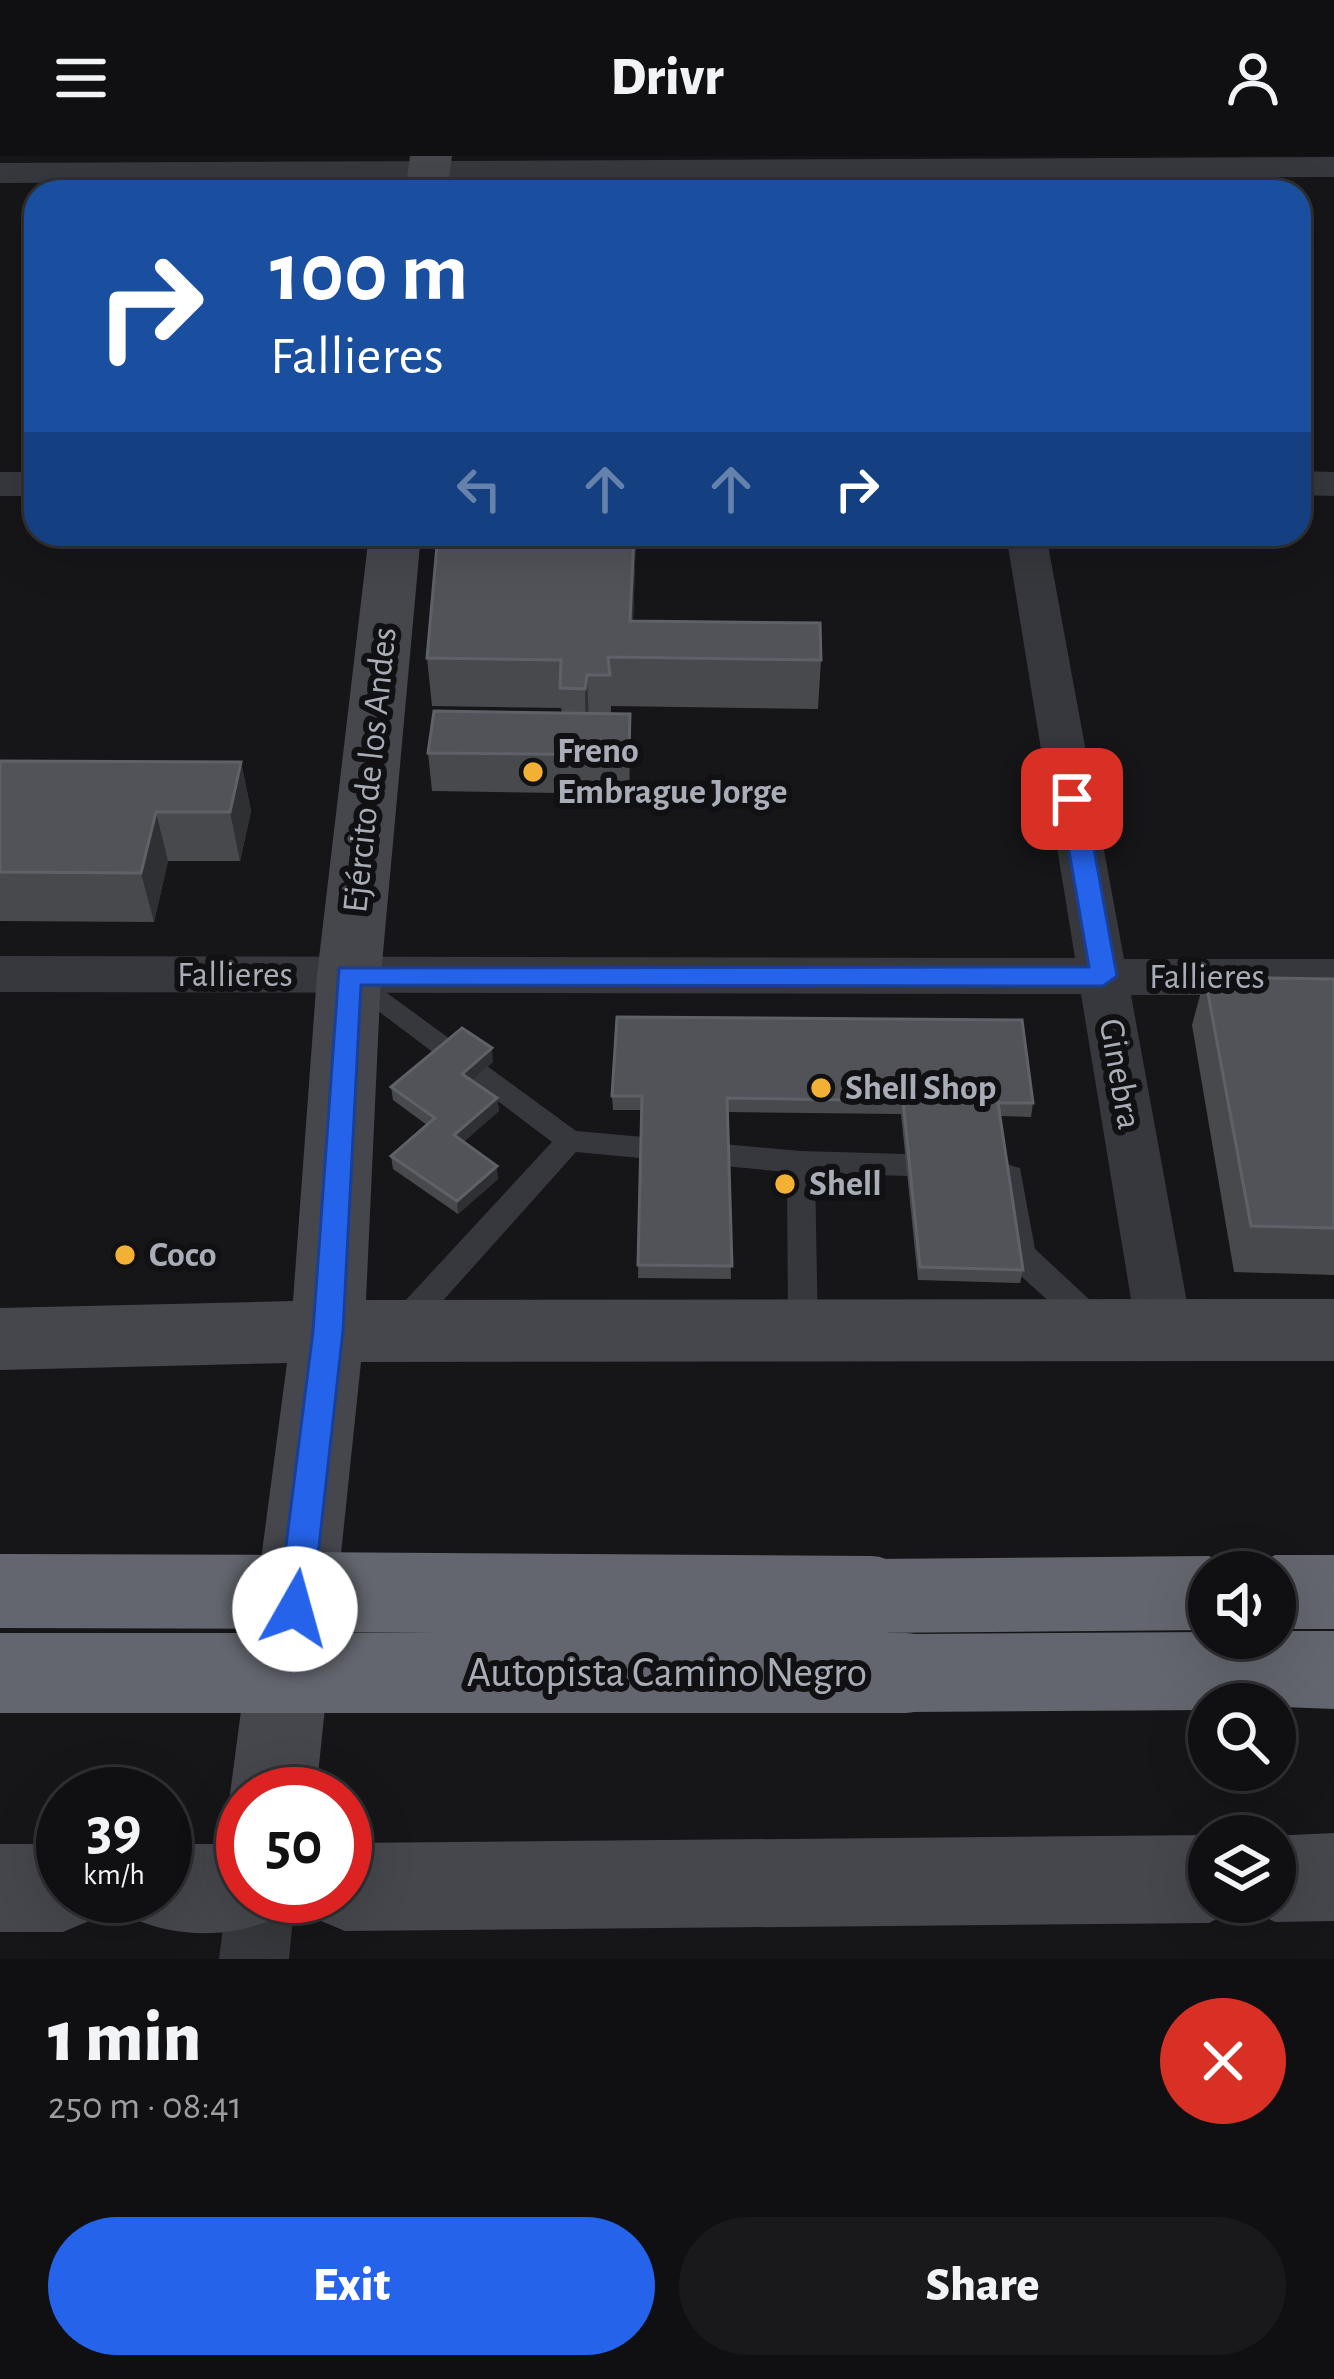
<!DOCTYPE html>
<meta charset="utf-8">
<style>
:root{--surface:#101012;--page:#19191b;--text:#f1f3f6;--muted:#9c9d9f;--line:#303032;--accent:#2563eb}
body{margin:0;font-family:"Alegreya Sans",sans-serif;background:var(--page);color:var(--text);height:100vh;display:flex;flex-direction:column;font-size:45px;white-space:nowrap}
*{box-sizing:border-box;margin:0}
p{font-size:39px;color:var(--muted)}
.icon{flex:none;width:66px;height:66px;fill:none;stroke:currentColor;stroke-width:2;stroke-linecap:round;stroke-linejoin:round}
.map{position:relative;height:1803px;overflow:hidden}
.sheet{display:flex;flex-direction:column;background:var(--surface);flex:1}
.sheet>*{flex:none}
.hud{position:absolute;left:24px;top:24px;width:1287px;height:366px;border-radius:36px;box-shadow:0 12px 48px #0002,0 0 0 3px var(--line);background:#1a4fa0;color:#fff;overflow:hidden}
.fabs{position:absolute;left:1188px;top:1395px;display:grid;gap:24px}
.fabs a{display:grid;place-items:center;width:108px;height:108px;border-radius:50%;background:var(--surface);box-shadow:0 12px 48px #0002,0 0 0 3px var(--line);font-size:60px}
.speed{position:absolute;left:36px;top:1611px;display:flex;gap:24px;font-size:60px;font-weight:700;text-align:center}
.speed>*{display:grid;place-content:center;width:156px;height:156px;border-radius:50%;background:var(--surface);box-shadow:0 12px 48px #0002,0 0 0 3px var(--line);line-height:1}
.speed small{font-size:30px;font-weight:400}
.speed .limit{border:18px solid #d22;background:#fff;color:#111}
.pin{position:absolute;display:grid;place-items:center;width:102px;height:102px;color:#fff;margin:-51px;border-radius:24px;box-shadow:0 6px 18px #0006}
.me{position:absolute;width:132px;margin:-66px;rotate:7deg;stroke-linejoin:round;filter:drop-shadow(0 0 9px #0008)}
.turn{display:flex;align-items:center;gap:42px;height:252px;padding:0 48px;font-size:54px}
.turn .icon{width:156px;height:156px;stroke-width:2.5}
.turn b{display:block;font-size:84px;line-height:102px}
.lanes{display:flex;align-items:center;height:114px;padding:0 48px;background:#0003;justify-content:center;gap:60px;direction:ltr}
.lanes .off{opacity:.35}
.round{display:grid;place-items:center;flex:none;width:126px;height:126px;border-radius:63px;background:var(--page)}
.summary{display:flex;align-items:center;justify-content:space-between;height:204px;padding:0 48px}
h1{font-size:72px;font-weight:800;line-height:90px}
.action{display:flex;gap:24px;margin-top:auto;padding:24px 48px}
.action a{flex:1;height:138px;border-radius:72px;background:var(--accent);color:#fff;font-size:48px;font-weight:800;line-height:138px;text-align:center}
.action a+a{background:var(--page);color:var(--text)}
header{display:flex;justify-content:space-between;align-items:center;height:156px;padding:0 48px;background:var(--surface);font-size:54px;font-weight:800}
.map>svg:first-child{display:block}
</style>
<header><svg class="icon" aria-label="menu" viewBox="0 0 24 24"><path d="M4 6h16M4 12h16M4 18h16"/></svg>Drivr<svg class="icon" aria-label="person" viewBox="0 0 24 24"><circle cx="12" cy="8" r="4"/><path d="M4 21q1-7 8-7t8 7"/></svg></header>
<div class="map">
<svg width="1334" height="1803" viewBox="0 0 1334 1803">
<rect width="100%" height="100%" fill="#161618"/>
<g fill="none" stroke-linecap="round" stroke-linejoin="round">
<g fill="#37383d" fill-rule="evenodd">
<polygon points="350,810 576,975 801,995 940,999 950,1002 954,1010 950,1018 940,1021 815,1017 818,1175 814,1184 803,1188 792,1184 788,1175 787,1016 576,996 414,1177 403,1181 392,1177 388,1168 392,1159 552,986 341,827 337,820 341,813"/>
<polygon points="979,1000 1020,1012 1035,1093 1106,1159 1110,1168 1106,1177 1095,1181 1084,1177 1022,1121 1011,1103 997,1027 969,1019 965,1011 969,1003"/>
</g>
<g fill="#37383d" fill-rule="evenodd">
<polygon points="1334,1 1334,21 0,27 0,7"/>
<polygon points="1299,315 1334,316 1334,340 1299,339"/>
<rect x="0" y="316" width="36" height="24"/>
<polygon points="1006,378 1046,378 1124,803 1334,803 1334,839 1131,839 1192,1174 1184,1191 1164,1198 1144,1191 1136,1174 1081,838 0,836 0,800 1075,802"/>
<polygon points="243,1713 243,1740 295,1740 289,1803 219,1803 227,1740"/>
</g>
<g fill="#45474d" fill-rule="evenodd">
<polygon points="410,0 452,0 447,36 405,36"/>
<polygon points="369,378 421,378 381,819 366,1144 1334,1143 1334,1205 361,1206 316,1638 243,1638 243,1668 230,1638 287,1207 0,1214 0,1152 293,1145 317,819"/>
<polygon points="1334,1677 1334,1765 1275,1766 1242,1749 1209,1767 345,1775 314,1762 304,1740 345,1740 345,1687 1209,1679 1209,1746 1275,1746 1275,1680 1270,1680"/>
<polygon points="0,1688 63,1688 63,1740 104,1740 94,1763 63,1776 0,1776"/>
<path d="M165,1688H243V1740H284L274,1763C229,1782 179,1782 134,1763L124,1740H165Z"/>
</g>
<g fill="#63666e" fill-rule="evenodd">
<polygon points="0,1398 294,1399 322,1410 334,1436 322,1462 294,1473 0,1472"/>
<polygon points="1275,1399 1334,1399 1334,1473 1275,1473 1275,1416 1244,1416"/>
<polygon points="1209,1400 1240,1416 1209,1416 1209,1474 871,1477 842,1466 831,1440 842,1414 871,1403"/>
<polygon points="1275,1475 1334,1475 1334,1553 1209,1548 1209,1554 906,1556 877,1545 865,1517 877,1489 906,1478 1209,1476 1209,1482 1275,1482"/>
</g>
<g stroke="#63666e" stroke-width="80">
<polyline points="294,1436 871,1440"/>
<polyline points="0,1517 906,1517"/>
</g>
</g>
<g fill="#47494d">
<polygon points="438,378 636,378 633,465 821,504 818,553 611,550 611,558 631,597 629,638 432,635 428,597 562,557 561,552 432,550 427,502"/>
<polygon points="0,605 241,606 251,655 240,705 168,705 154,766 0,765"/>
<polygon points="1205,821 1334,823 1334,1119 1234,1116 1192,869"/>
<polygon points="493,906 471,925 497,942 499,955 463,986 498,1023 458,1058 393,1013 391,1000 427,969 393,944 391,931"/>
<polygon points="612,940 1033,947 1031,961 1000,960 1023,1114 1020,1127 918,1124 901,958 728,956 731,1123 638,1122 641,954 613,954"/>
</g>
<g fill="#2f3033">
<polygon points="634,378 636,378 632,501 630,465"/>
<polygon points="587,519 589,568 586,582 585,533"/>
<polygon points="630,558 631,597 629,638 629,599"/>
<polygon points="241,606 251,655 240,705 230,656"/>
<polygon points="156,656 168,705 154,766 141,717"/>
<polygon points="492,892 493,906 463,932 462,918"/>
<polygon points="497,942 499,955 456,993 454,979"/>
<polygon points="497,1010 498,1023 458,1058 457,1045"/>
</g>
<g fill="#525359" stroke="#5f6168" stroke-width="3">
<polygon points="438,378 634,378 630,465 820,467 821,504 608,501 610,519 587,519 585,533 560,532 561,504 427,502"/>
<polygon points="434,555 630,558 629,599 428,597"/>
<polygon points="0,605 241,606 230,656 156,656 141,717 0,716"/>
<polygon points="1205,821 1334,823 1334,1072 1251,1070"/>
<polygon points="617,861 1022,864 1033,947 998,947 1023,1114 920,1111 903,945 727,942 732,1110 638,1109 642,940 612,940"/>
<polygon points="462,872 492,892 462,918 497,942 454,979 497,1010 457,1045 391,1000 435,962 391,931"/>
</g>
<polygon fill="#2563eb" stroke="#184099" stroke-width="3" points="1072,635 1085,643 1117,820 1103,830 361,829 343,1175 312,1453 307,1464 295,1468 283,1464 278,1453 313,1175 339,812 1089,811 1060,643"/>
<g fill="#f2b134" stroke="#111113" stroke-width="4.5">
<circle cx="533" cy="616" r="12"/>
<circle cx="821" cy="932" r="12"/>
<circle cx="785" cy="1028" r="12"/>
<circle cx="125" cy="1099" r="12"/>
</g>
<g text-anchor="middle" dominant-baseline="central" stroke-width="12" stroke-linejoin="round" paint-order="stroke">
<g font-size="36" font-weight="bold" fill="#a8adb8" stroke="#111113" text-anchor="start">
<text x="557" y="595">Freno<tspan x="557" dy="41">Embrague Jorge</tspan></text>
<text x="845" y="932">Shell Shop</text>
<text x="809" y="1028">Shell</text>
<text x="149" y="1099">Coco</text>
</g>
<g font-size="36" fill="#a8adb8" stroke="#111113">
<text transform="translate(370 614) rotate(-84)">Ejército de los Andes</text>
<text x="235" y="819">Fallieres</text>
<text x="1207" y="821">Fallieres</text>
<text transform="translate(1120 918) rotate(80)">Ginebra</text>
</g>
<g font-size="42" fill="#a8adb8" stroke="#111113">
<text x="667" y="1517">Autopista Camino Negro</text>
</g>
</g>
</svg>
<div class="fabs">
<a><svg class="icon" aria-label="sound" viewBox="0 0 24 24"><path d="M4 9h4l5-4v14l-5-4H4zM17 9q2 3 0 6"/></svg></a>
<a><svg class="icon" aria-label="search" viewBox="0 0 24 24"><circle cx="10" cy="10" r="6"/><path d="M15 15l6 6"/></svg></a>
<a><svg class="icon" aria-label="layers" viewBox="0 0 24 24"><path d="M12 4l9 5-9 5-9-5zM3 14l9 5 9-5"/></svg></a>
</div>
<div class="speed"><div>39<small>km/h</small></div><div class="limit">50</div></div>
<div class="pin" style="left:1072px;top:643px;background:#d93025"><svg class="icon" aria-label="arrive" viewBox="0 0 24 24"><path d="M6 21V4h12l-3 4 3 4H6"/></svg></div>
<svg class="me" style="left:295px;top:1453px" viewBox="-20 -20 40 40"><circle r="19" fill="#fff"/><path d="M0-13L10 11 0 6-10 11z" fill="#2563eb"/></svg>
<div class="hud">
<div class="turn"><svg class="icon" aria-label="right" viewBox="0 0 24 24"><path d="M7 20v-9h11M14 6l5 5-5 5"/></svg><div><b>100 m</b>Fallieres</div></div>
<div class="lanes"><svg class="icon off" aria-label="left" viewBox="0 0 24 24"><path d="M17 20v-9H6M10 6l-5 5 5 5"/></svg><svg class="icon off" aria-label="ahead" viewBox="0 0 24 24"><path d="M12 20V5M6 11l6-6 6 6"/></svg><svg class="icon off" aria-label="ahead" viewBox="0 0 24 24"><path d="M12 20V5M6 11l6-6 6 6"/></svg><svg class="icon" aria-label="right" viewBox="0 0 24 24"><path d="M7 20v-9h11M14 6l5 5-5 5"/></svg></div>
</div>
</div>
<section class="sheet">
<div class="summary"><div><h1>1 min</h1><p>250 m · 08:41</p></div><a class="round" style="background:#d93025;color:#fff"><svg class="icon" aria-label="close" viewBox="0 0 24 24"><path d="M6 6l12 12M18 6L6 18"/></svg></a></div>
<div class="action"><a>Exit</a><a>Share</a></div>
</section>
